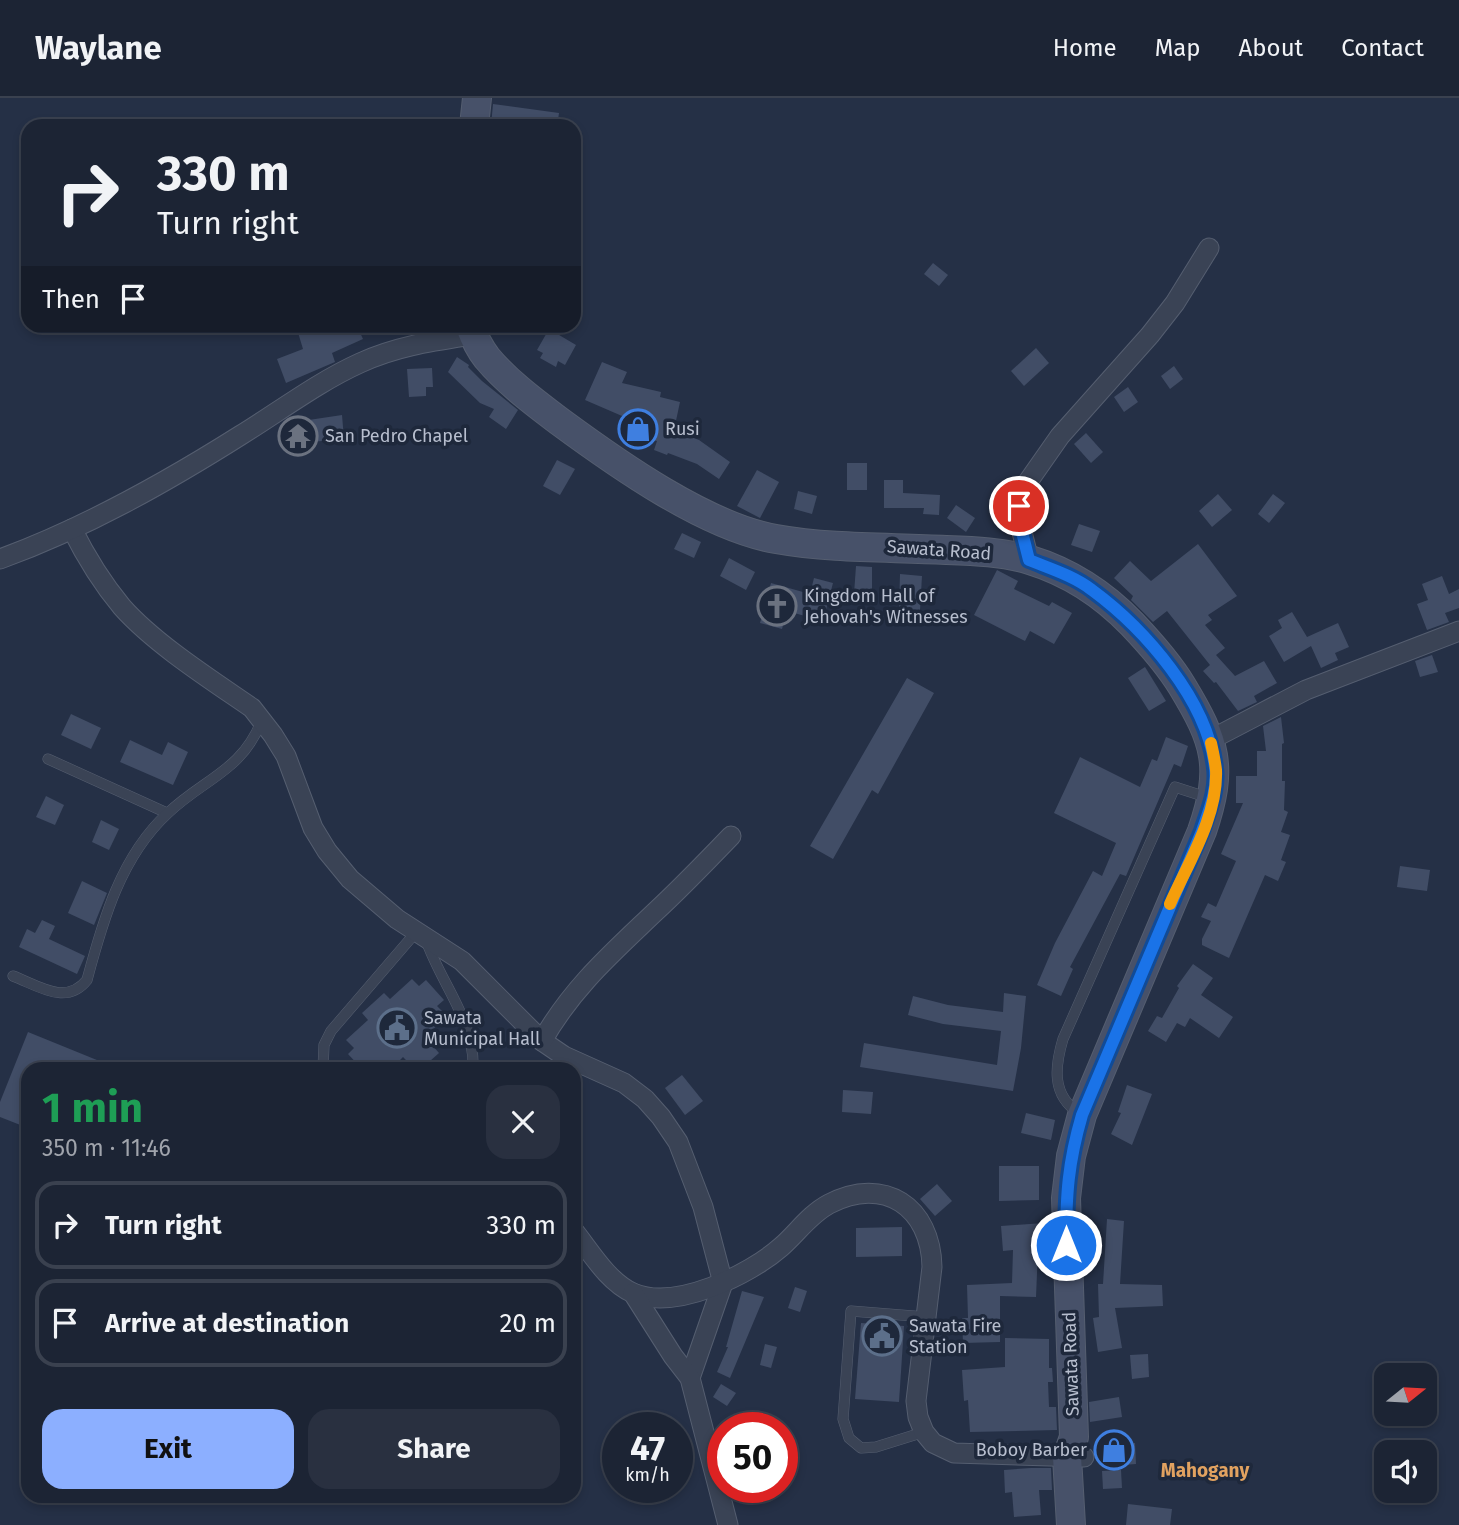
<!DOCTYPE html>
<meta charset="utf-8">
<style>
:root{--surface:#1c2434;--page:#293040;--text:#f1f3f6;--muted:#a0a4ac;--line:#3a414f;--accent:#8cafff}
body{margin:0;font-family:"Fira Sans",sans-serif;background:var(--page);color:var(--text);height:100vh;display:flex;flex-direction:column;font-size:26px;white-space:nowrap}
*{box-sizing:border-box;margin:0}
p{font-size:23px;color:var(--muted)}
.icon{flex:none;width:38px;height:38px;fill:none;stroke:currentColor;stroke-width:2;stroke-linecap:round;stroke-linejoin:round}
.map{position:relative;flex:1;overflow:hidden}
.drawer{position:absolute;left:21px;top:964px;width:560px;height:441px;display:flex;flex-direction:column;background:var(--surface);border-radius:21px;box-shadow:0 4px 10px #0003,0 0 0 2px var(--line)}
.drawer>*{flex:none}
.hud{position:absolute;left:21px;top:21px;width:560px;height:214px;border-radius:21px;box-shadow:0 4px 10px #0003,0 0 0 2px var(--line);background:#1c2434;color:var(--text);overflow:hidden}
.needle{width:46px;rotate:72deg}
.tools{position:absolute;left:1374px;top:1265px;display:grid;gap:14px}
.tools a{display:grid;place-items:center;width:63px;height:63px;border-radius:14px;background:var(--surface);box-shadow:0 4px 10px #0003,0 0 0 2px var(--line);font-size:35px}
.speed{position:absolute;left:602px;top:1314px;display:flex;gap:14px;font-size:35px;font-weight:700;text-align:center}
.speed>*{display:grid;place-content:center;width:91px;height:91px;border-radius:50%;background:var(--surface);box-shadow:0 4px 10px #0003,0 0 0 2px var(--line);line-height:1}
.speed small{font-size:18px;font-weight:400}
.speed .limit{border:10px solid #d22;background:#fff;color:#111}
.pin{position:absolute;display:grid;place-items:center;width:60px;height:60px;color:#fff;margin:-30px;border:4px solid #fff;border-radius:50%;box-shadow:0 2px 7px #0007}
.me{position:absolute;width:77px;margin:-38px;rotate:0deg;stroke-linejoin:round;filter:drop-shadow(0 0 5px #0008)}
.turn{display:flex;align-items:center;gap:24px;height:147px;padding:0 21px;font-size:32px}
.turn .icon{width:91px;height:91px;stroke-width:2.5}
.turn b{display:block;font-size:49px;line-height:60px}
.then{display:flex;align-items:center;height:66px;padding:0 21px;background:#0003;gap:14px;font-size:26px}
.round{display:grid;place-items:center;flex:none;width:74px;height:74px;border-radius:21px;background:var(--page)}
.summary{display:flex;align-items:center;justify-content:space-between;height:119px;padding:0 21px}
h1{font-size:42px;font-weight:700;line-height:52px;color:#1e9e55}
.cta{display:flex;gap:14px;margin-top:auto;padding:14px 21px}
.cta a{flex:1;height:80px;border-radius:21px;background:var(--accent);color:#111;font-size:28px;font-weight:700;line-height:80px;text-align:center}
.cta a+a{background:var(--page);color:var(--text)}
ul{padding:0;list-style:none}
li{display:flex;align-items:center;gap:21px;height:88px;margin:0 14px 10px;padding:0 7px;border:4px solid var(--line);border-radius:21px}
li div{flex:1}
li b{display:block;font-size:26px}
li em{font-style:normal}
header{display:flex;align-items:center;gap:42px;box-sizing:border-box;height:98px;padding:0 35px;background:var(--surface);border-bottom:2px solid var(--line)}
header strong{font-size:33px}
nav{display:flex;gap:38px;margin-inline-start:auto;font-size:24px}
.map>svg:first-child{display:block}
</style>
<header>
<strong>Waylane</strong>
<nav><a>Home</a><a>Map</a><a>About</a><a>Contact</a></nav>
</header>
<div class="map">
<svg width="1459" height="1427" viewBox="0 0 1459 1427">
<rect width="100%" height="100%" fill="#253046"/>
<g fill="#414d66">
<polygon points="493,6 559,15 557,28 491,28"/>
<polygon points="933,165 948,177 939,188 924,176"/>
<polygon points="296,228 334,228 335,234 349,228 357,228 363,241 332,255 335,264 286,285 277,261 303,251"/>
<polygon points="549,231 576,247 565,267 558,263 556,269 540,260 543,255 537,252"/>
<polygon points="1036,250 1049,265 1024,288 1011,273"/>
<polygon points="457,259 469,267 468,269 482,283 518,312 506,331 489,319 494,311 480,305 448,274"/>
<polygon points="602,264 627,274 622,285 661,294 660,299 680,304 674,332 699,342 730,364 719,381 697,366 668,355 667,357 654,352 657,343 625,336 629,321 585,302"/>
<polygon points="1174,268 1183,281 1170,291 1161,278"/>
<polygon points="432,270 433,289 426,289 426,298 409,299 407,271"/>
<polygon points="1128,289 1138,304 1124,314 1114,299"/>
<polygon points="342,317 344,341 311,344 312,351 286,354 282,326"/>
<polygon points="1086,335 1103,354 1091,365 1074,346"/>
<polygon points="557,362 575,371 560,397 543,388"/>
<rect x="847" y="365" width="20" height="27"/>
<polygon points="757,372 779,384 760,420 737,408"/>
<polygon points="884,382 903,382 903,395 940,397 939,417 923,416 924,410 884,410"/>
<polygon points="798,393 817,398 812,416 794,411"/>
<polygon points="1218,396 1232,412 1212,429 1199,413"/>
<polygon points="1273,396 1285,405 1269,425 1258,416"/>
<polygon points="956,407 975,420 966,434 947,420"/>
<polygon points="1079,426 1100,433 1092,454 1071,447"/>
<polygon points="682,435 701,444 694,460 674,451"/>
<polygon points="1198,446 1237,498 1208,517 1212,522 1205,527 1225,550 1216,557 1235,578 1264,563 1277,585 1254,598 1257,604 1238,613 1216,584 1214,585 1203,573 1210,567 1167,513 1153,524 1131,502 1133,498 1114,480 1130,463 1151,483"/>
<polygon points="729,460 755,474 746,492 720,478"/>
<polygon points="856,468 872,469 872,496 854,496"/>
<polygon points="997,472 1018,483 1014,491 1049,508 1052,504 1072,515 1054,546 1030,533 1025,543 974,517"/>
<polygon points="900,476 922,478 920,512 899,511"/>
<polygon points="1442,478 1449,496 1459,491 1459,510 1445,515 1449,524 1427,532 1417,506 1428,502 1422,486"/>
<polygon points="814,480 833,485 823,523 787,513 782,531 760,525 771,485 810,496"/>
<polygon points="1292,514 1307,539 1338,525 1349,549 1335,555 1338,562 1321,570 1311,548 1284,564 1269,538 1282,530 1278,522"/>
<polygon points="1432,557 1438,574 1420,579 1415,563"/>
<polygon points="1145,569 1166,603 1149,613 1128,580"/>
<polygon points="907,580 934,595 878,696 872,692 833,761 810,748"/>
<polygon points="71,616 101,630 91,651 61,637"/>
<polygon points="1281,619 1284,645 1282,646 1282,683 1285,683 1284,712 1288,714 1281,734 1290,737 1281,762 1286,764 1278,783 1265,777 1229,860 1202,847 1202,841 1211,823 1201,819 1208,805 1216,809 1236,763 1221,756 1243,705 1236,705 1236,678 1257,678 1257,653 1266,653 1263,628"/>
<polygon points="1166,639 1188,648 1181,669 1174,666 1126,778 1120,776 1070,869 1073,871 1061,898 1037,887 1055,845 1093,773 1102,778 1116,745 1054,715 1080,659 1140,689 1152,661 1157,663"/>
<polygon points="130,642 162,657 168,644 188,654 173,687 120,664"/>
<polygon points="46,698 64,707 55,727 36,719"/>
<polygon points="101,722 119,731 109,752 92,744"/>
<polygon points="1400,768 1430,772 1427,793 1397,789"/>
<polygon points="82,783 107,795 94,827 68,815"/>
<polygon points="42,822 55,828 49,841 85,858 77,876 19,849 27,831 35,835"/>
<polygon points="1193,866 1213,880 1201,897 1233,919 1219,940 1190,920 1185,929 1177,925 1166,944 1148,933 1157,918 1162,920 1179,890 1177,888"/>
<polygon points="412,881 419,888 426,882 444,902 437,908 447,918 425,939 439,955 421,971 415,971 403,959 391,971 362,971 348,956 354,950 346,942 368,922 362,915 384,895 390,901"/>
<polygon points="1004,895 1026,898 1021,950 1013,993 860,969 864,945 997,967 1001,933 943,926 908,917 913,898 948,907 1003,914"/>
<polygon points="28,934 119,971 28,971 28,1030 0,1019 0,1004"/>
<polygon points="682,977 703,1003 685,1017 665,990"/>
<polygon points="1127,987 1152,996 1132,1047 1111,1036 1121,1015 1118,1014"/>
<polygon points="843,992 873,994 871,1016 842,1014"/>
<polygon points="1026,1015 1055,1022 1051,1042 1021,1035"/>
<polygon points="999,1068 1039,1068 1039,1102 999,1103"/>
<polygon points="937,1086 952,1103 935,1118 920,1101"/>
<polygon points="1107,1121 1124,1123 1120,1186 1162,1187 1163,1208 1115,1210 1122,1250 1098,1254 1093,1220 1099,1219 1098,1186 1103,1186"/>
<polygon points="1044,1125 1046,1150 1038,1151 1036,1199 1000,1198 1000,1244 963,1245 962,1220 968,1220 967,1187 1012,1185 1013,1152 1003,1153 1001,1128"/>
<polygon points="902,1129 902,1158 856,1159 856,1130"/>
<polygon points="795,1189 807,1193 800,1214 788,1210"/>
<polygon points="742,1193 764,1199 730,1280 717,1274 728,1249 726,1249"/>
<polygon points="861,1225 904,1228 899,1304 855,1301"/>
<polygon points="1005,1240 1049,1241 1049,1270 1052,1270 1053,1284 1048,1284 1049,1309 1056,1309 1057,1332 970,1334 968,1302 964,1303 962,1272 1005,1269"/>
<polygon points="765,1246 777,1249 771,1270 760,1267"/>
<polygon points="1148,1256 1149,1279 1132,1281 1130,1257"/>
<polygon points="721,1286 736,1295 727,1308 713,1299"/>
<polygon points="1119,1299 1122,1319 1090,1324 1089,1304"/>
<polygon points="1135,1345 1136,1366 1109,1368 1108,1347"/>
<polygon points="1031,1370 1051,1370 1052,1392 1039,1392 1041,1417 1014,1419 1012,1394 1005,1395 1004,1372"/>
<polygon points="1121,1372 1122,1390 1103,1391 1102,1373"/>
<polygon points="1128,1406 1172,1411 1170,1427 1126,1427"/>
</g>
<g fill="none" stroke-linecap="round" stroke-linejoin="round">
<g stroke="#555e70" stroke-width="11">
<g id="lane">
<polyline points="48,661 167,715"/>
<path d="M426,842C441,886 475,922 473,971"/>
<path d="M13,878C39,888 66,908 87,882C103,822 121,758 168,715C205,680 242,673 262,622"/>
<polyline points="323,971 324,947 331,933 417,833"/>
<path d="M1079,1015C1051,997 1055,968 1063,941L1175,689L1209,700"/>
<polyline points="924,1334 876,1349 861,1350 849,1340 843,1321 851,1213 926,1219"/>
</g>
</g>
<g stroke="#555e70" stroke-width="21">
<g id="street">
<path d="M72,431C86,459 102,485 122,509C155,546 210,581 252,610L273,637L286,658L313,730L327,753L350,781L397,821L462,863L542,943L564,958L624,985L645,1001L661,1019L678,1044L703,1109L723,1185L690,1280"/>
<path d="M0,461C85,430 165,385 241,337C280,313 318,284 360,265C396,248 434,243 473,237"/>
<polyline points="1029,462 1022,434 1019,408 1025,388 1060,338 1150,237 1175,205 1209,150"/>
<polyline points="1210,642 1306,592 1459,533"/>
<path d="M542,943C572,890 611,856 655,814C681,790 706,764 731,738"/>
<path d="M574,1133C590,1153 608,1184 633,1195C676,1213 749,1177 781,1149C797,1135 810,1116 829,1106C884,1077 931,1109 932,1169L916,1303L918,1319L924,1334L933,1345L954,1355L1084,1359"/>
<polyline points="633,1195 673,1258 690,1280 728,1427"/>
</g>
</g>
<g stroke="#555e70" stroke-width="30">
<g id="secondary">
<polyline points="474,28 477,0"/>
<path d="M470,228C474,239 480,251 487,260C507,284 534,304 559,323C616,365 706,429 776,441C832,451 890,449 946,452C974,453 1003,454 1030,462C1069,474 1104,497 1132,526C1151,546 1168,565 1182,588C1216,644 1224,669 1202,733L1082,1017L1071,1058L1066,1100L1074,1339L1067,1359L1071,1427"/>
</g>
</g>
<use href="#lane" stroke="#3a4355" stroke-width="10"/>
<use href="#street" stroke="#3a4355" stroke-width="19"/>
<use href="#secondary" stroke="#475169" stroke-width="28"/>
</g>
<g fill="none" stroke-linecap="round" stroke-linejoin="round">
<g stroke="#114b97" stroke-width="18">
<path id="route" d="M1019,408L1022,434L1029,462C1051,471 1074,478 1092,492C1145,531 1208,603 1215,670C1218,691 1209,712 1202,733L1082,1017C1068,1065 1066,1097 1066,1147"/>
</g>
<use href="#route" stroke="#1a73e8" stroke-width="12"/>
<path stroke="#f59e0b" stroke-width="12" d="M1170,806C1188,765 1218,718 1216,672C1215,663 1213,654 1211,645"/>
</g>
<defs>
<g id="shop-ring" transform="scale(2.0125)"><circle r="9.5" fill="#1e283b" stroke="#3f7fe0" stroke-width="1.5"/><path d="M-5-2.5h2.3a2.7 3.5 0 0 1 5.4 0H5L5.5 6h-11ZM-1.5-2.5h3a1.5 2.3 0 0 0-3 0Z" fill="#3f7fe0"/></g>
<g id="temple-ring" transform="scale(2.0125)"><circle r="9.5" fill="#1e283b" stroke="#6b7280" stroke-width="1.5"/><path d="M0-6L5-2H3V0L6.5 2.5H4V6H1.5V3h-3V6H-4V2.5H-6.5L-3 0V-2H-5Z" fill="#6b7280"/></g>
<g id="church-ring" transform="scale(2.0125)"><circle r="9.5" fill="#1e283b" stroke="#6b7280" stroke-width="1.5"/><path d="M-1.2-6h2.4v3.5h3.3v2.4h-3.3V6h-2.4V-.1h-3.3v-2.4h3.3Z" fill="#6b7280"/></g>
<g id="civic-ring" transform="scale(2.0125)"><circle r="9.5" fill="#1e283b" stroke="#5c6f8a" stroke-width="1.5"/><path d="M-.6-6.5H3V-4.5H.6V-3L4-1V1h2V6H-6V1h2V-1L-.6-3ZM-1.2 2.5V6h2.4V2.5Z" fill="#5c6f8a"/></g>
</defs>
<g fill-rule="evenodd">
<use href="#shop-ring" x="638" y="331"/>
<use href="#temple-ring" x="298" y="338"/>
<use href="#church-ring" x="777" y="508"/>
<use href="#civic-ring" x="397" y="930"/>
<use href="#civic-ring" x="882" y="1238"/>
<use href="#shop-ring" x="1114" y="1352"/>
</g>
<g text-anchor="middle" dominant-baseline="central" stroke-width="7" stroke-linejoin="round" paint-order="stroke">
<g font-size="18" fill="#b7bece" stroke="#1e283b" text-anchor="start">
<text x="665" y="331">Rusi</text>
<text x="325" y="338">San Pedro Chapel</text>
<text x="804" y="498">Kingdom Hall of<tspan x="804" dy="21">Jehovah's Witnesses</tspan></text>
<text x="424" y="920">Sawata<tspan x="424" dy="21">Municipal Hall</tspan></text>
<text x="909" y="1228">Sawata Fire<tspan x="909" dy="21">Station</tspan></text>
<text x="1087" y="1352" text-anchor="end">Boboy Barber</text>
</g>
<g font-size="18" fill="#b7bece" stroke="#1e283b">
<text transform="translate(939 452) rotate(4)">Sawata Road</text>
<text transform="translate(1071 1266) rotate(-92)">Sawata Road</text>
</g>
<g font-size="19" font-weight="bold" fill="#e1a260" stroke="#1e283b">
<text x="1205" y="1372">Mahogany</text>
</g>
</g>
</svg>
<div class="tools">
<a><svg class="needle" viewBox="-14 -14 28 28"><path d="M0-13l5 13h-10z" fill="#e53935"/><path d="M0 13l5-13h-10z" fill="#a0a4ac"/></svg></a>
<a><svg class="icon" aria-label="sound" viewBox="0 0 24 24"><path d="M4 9h4l5-4v14l-5-4H4zM17 9q2 3 0 6"/></svg></a>
</div>
<div class="speed"><div>47<small>km/h</small></div><div class="limit">50</div></div>
<div class="pin" style="left:1019px;top:408px;background:#d93025"><svg class="icon" aria-label="arrive" viewBox="0 0 24 24"><path d="M6 21V4h12l-3 4 3 4H6"/></svg></div>
<svg class="me" style="left:1066px;top:1147px" viewBox="-20 -20 40 40"><circle r="17" fill="#1a73e8" stroke="#fff" stroke-width="3"/><path d="M0-11L8 9 0 5-8 9z" fill="#fff"/></svg>
<div class="hud">
<div class="turn"><svg class="icon" aria-label="right" viewBox="0 0 24 24"><path d="M7 20v-9h11M14 6l5 5-5 5"/></svg><div><b>330 m</b>Turn right</div></div>
<div class="then">Then<svg class="icon" aria-label="arrive" viewBox="0 0 24 24"><path d="M6 21V4h12l-3 4 3 4H6"/></svg></div>
</div>
<section class="drawer">
<div class="summary"><div><h1>1 min</h1><p>350 m · 11:46</p></div><a class="round"><svg class="icon" aria-label="close" viewBox="0 0 24 24"><path d="M6 6l12 12M18 6L6 18"/></svg></a></div>
<ul>
<li><svg class="icon" aria-label="right" viewBox="0 0 24 24"><path d="M7 20v-9h11M14 6l5 5-5 5"/></svg><div><b>Turn right</b></div><em>330 m</em></li>
<li><svg class="icon" aria-label="arrive" viewBox="0 0 24 24"><path d="M6 21V4h12l-3 4 3 4H6"/></svg><div><b>Arrive at destination</b></div><em>20 m</em></li>
</ul>
<div class="cta"><a>Exit</a><a>Share</a></div>
</section>
</div>
